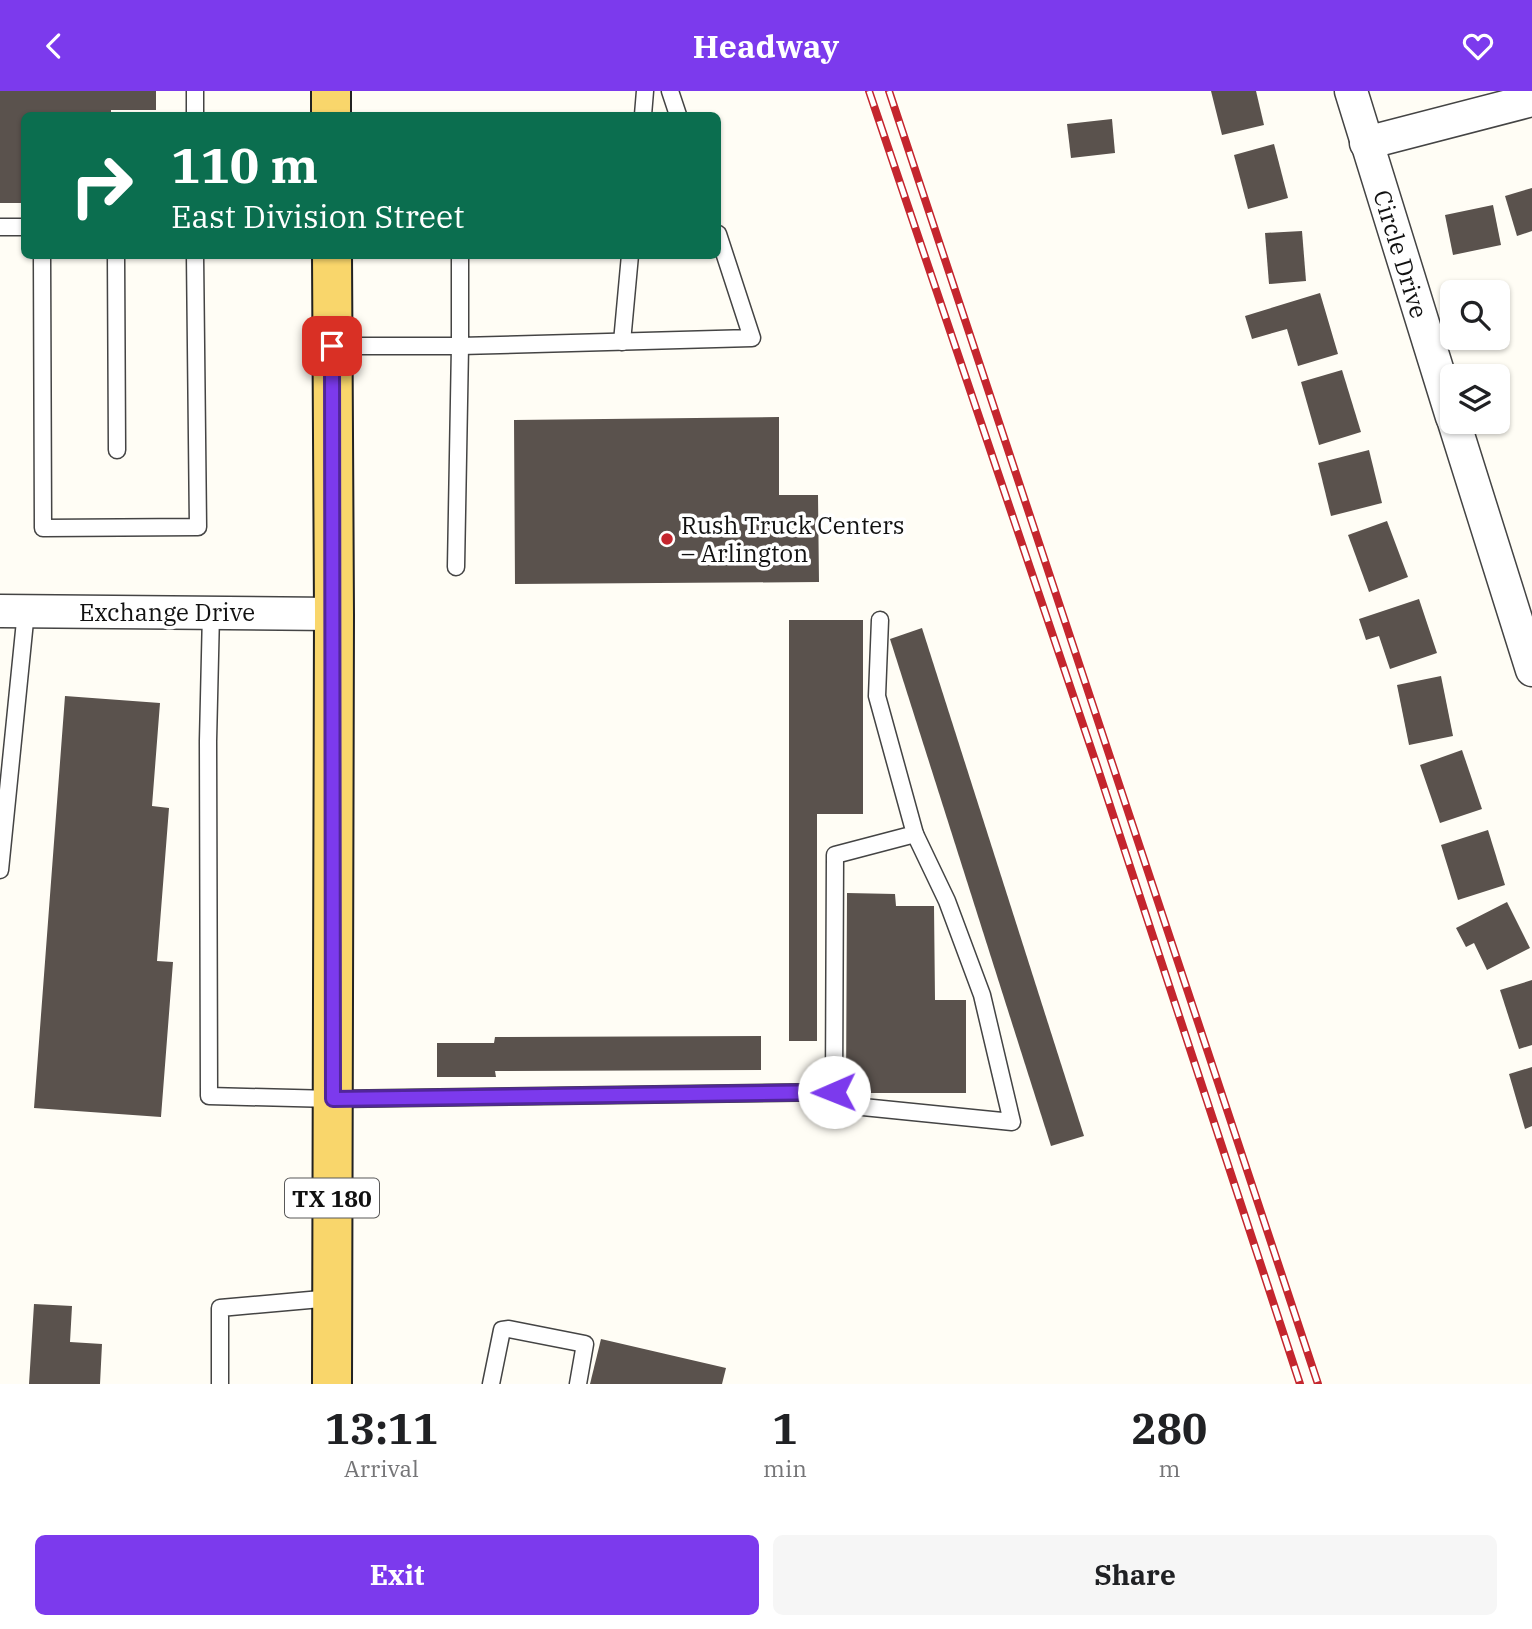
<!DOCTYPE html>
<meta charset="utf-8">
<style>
:root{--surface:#fff;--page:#f6f6f6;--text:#202124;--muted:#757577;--accent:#7c3aed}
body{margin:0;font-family:"IBM Plex Serif",serif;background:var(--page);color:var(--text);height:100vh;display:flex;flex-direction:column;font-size:26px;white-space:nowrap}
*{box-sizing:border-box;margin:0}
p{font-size:23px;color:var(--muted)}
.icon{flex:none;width:38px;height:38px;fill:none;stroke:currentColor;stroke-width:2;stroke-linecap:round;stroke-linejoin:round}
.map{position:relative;height:1293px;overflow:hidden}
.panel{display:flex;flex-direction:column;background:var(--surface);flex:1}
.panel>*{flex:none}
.banner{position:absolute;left:21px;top:21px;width:700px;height:147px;border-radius:10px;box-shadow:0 2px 5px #0004;background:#0b6e4f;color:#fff;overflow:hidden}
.controls{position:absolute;left:1440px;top:189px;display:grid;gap:14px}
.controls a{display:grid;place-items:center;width:70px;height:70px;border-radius:10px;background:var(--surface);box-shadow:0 2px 5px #0004;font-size:35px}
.pin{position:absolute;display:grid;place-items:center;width:60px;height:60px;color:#fff;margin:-30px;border-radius:14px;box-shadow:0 4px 10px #0006}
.me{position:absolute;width:77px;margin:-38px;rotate:269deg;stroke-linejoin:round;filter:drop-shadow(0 0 5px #0008)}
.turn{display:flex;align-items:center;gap:24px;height:147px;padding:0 35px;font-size:32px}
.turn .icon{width:91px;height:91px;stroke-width:2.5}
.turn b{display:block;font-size:49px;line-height:60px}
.eta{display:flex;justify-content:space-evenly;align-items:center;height:119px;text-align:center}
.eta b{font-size:42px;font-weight:800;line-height:49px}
.cta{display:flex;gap:14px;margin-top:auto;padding:14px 35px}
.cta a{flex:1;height:80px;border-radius:10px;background:var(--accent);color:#fff;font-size:28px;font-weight:800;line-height:80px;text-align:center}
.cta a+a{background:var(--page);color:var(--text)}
header{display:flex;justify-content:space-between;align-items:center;height:91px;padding:0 35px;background:var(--accent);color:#fff;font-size:32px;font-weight:800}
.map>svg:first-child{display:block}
</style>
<header><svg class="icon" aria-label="back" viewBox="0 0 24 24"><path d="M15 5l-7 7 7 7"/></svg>Headway<svg class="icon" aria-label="heart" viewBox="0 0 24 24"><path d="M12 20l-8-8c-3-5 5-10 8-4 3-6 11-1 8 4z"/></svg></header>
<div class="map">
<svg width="1532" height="1293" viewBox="0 0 1532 1293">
<rect width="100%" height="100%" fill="#fffdf5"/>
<g fill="#5a524d">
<polygon points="0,0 156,0 156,19 111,19 111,24 24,24 24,112 0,112"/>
<polygon points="1211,0 1256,0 1264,34 1222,44"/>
<polygon points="1112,28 1115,62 1071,67 1067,33"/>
<polygon points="1274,53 1288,107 1248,118 1234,64"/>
<polygon points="1532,97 1532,140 1517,145 1505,105"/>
<polygon points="1493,114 1501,154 1453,164 1445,124"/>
<polygon points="1302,140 1306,190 1269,193 1265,142"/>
<polygon points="1320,202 1338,263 1298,275 1287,238 1252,248 1245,225"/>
<polygon points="1342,279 1361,341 1319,354 1301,291"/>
<polygon points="779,326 779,404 818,404 819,491 515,493 514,329"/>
<polygon points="1369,359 1382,412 1331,425 1318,372"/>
<polygon points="1387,430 1408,486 1369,501 1348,444"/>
<polygon points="1419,508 1437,562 1390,578 1379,545 1366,549 1359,528"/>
<polygon points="789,529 863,529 863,723 817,723 817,950 789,950"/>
<polygon points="922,537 1084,1045 1051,1055 890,548"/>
<polygon points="1441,585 1453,645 1409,654 1397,594"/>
<polygon points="65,605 160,612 152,715 169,717 157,870 173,871 161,1026 34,1017"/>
<polygon points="1462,659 1482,718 1440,732 1420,674"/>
<polygon points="1488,739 1505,794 1458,809 1441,754"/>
<polygon points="847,802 895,803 896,815 934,815 935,909 966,909 966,1002 846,1002"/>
<polygon points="1507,811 1530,857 1487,879 1474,852 1466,856 1456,837"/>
<polygon points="1532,889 1532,954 1519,958 1500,899"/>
<polygon points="761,945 761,979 495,980 496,986 437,986 437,952 494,952 495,946"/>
<polygon points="1532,976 1532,1035 1525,1038 1509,983"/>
<polygon points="34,1213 72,1215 70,1251 102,1253 100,1293 29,1293"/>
<polygon points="601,1248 726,1277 722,1293 590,1293"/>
</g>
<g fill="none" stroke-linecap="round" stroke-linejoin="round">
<g stroke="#444" stroke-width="19">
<g id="service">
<polyline points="670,0 678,24"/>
<polyline points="195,24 195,0"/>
<polyline points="643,24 645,0"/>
<polyline points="0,136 24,136"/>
<polyline points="42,164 43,437 198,436 195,164"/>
<polyline points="116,164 117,359"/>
<polyline points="460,164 460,255 752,247 718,143"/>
<polyline points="622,251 630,164"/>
<polyline points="332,255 460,255 456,476"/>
<polyline points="211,522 208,650 209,1005 333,1008 834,1001 835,764 915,743 877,605 880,529"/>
<polyline points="0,779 26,520"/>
<polyline points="834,1001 843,1014 1012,1031 982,904 947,810 915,743"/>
<polyline points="220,1293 220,1217 332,1207"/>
<polyline points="491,1293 502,1239 509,1238 585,1253 578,1293"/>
</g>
</g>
<g stroke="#444" stroke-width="35">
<g id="minor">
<polyline points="1351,0 1452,326"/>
<polyline points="1366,52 1532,9"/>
<polyline points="1454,331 1532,579"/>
<polyline points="0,520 334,523"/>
</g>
</g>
<g stroke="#222" stroke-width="42">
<g id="primary">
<polyline points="331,0 331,24"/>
<polyline points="332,1293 334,523 332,164"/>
</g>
</g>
<use href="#service" stroke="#fff" stroke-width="16"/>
<use href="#minor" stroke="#fff" stroke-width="32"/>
<use href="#primary" stroke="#f9d66b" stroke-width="38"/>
<g stroke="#c4262e" stroke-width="8">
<g id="rail">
<polyline points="869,0 1097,675 1300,1293"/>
<polyline points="889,0 1318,1293"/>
</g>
</g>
<use href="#rail" stroke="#fff" stroke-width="5" stroke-dasharray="16" stroke-linecap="butt"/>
</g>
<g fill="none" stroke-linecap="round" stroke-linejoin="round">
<g stroke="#51269a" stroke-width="18">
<polyline id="route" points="332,255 333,1008 834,1001"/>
</g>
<use href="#route" stroke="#7c3aed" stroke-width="12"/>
</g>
<circle fill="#c4262e" stroke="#fff" stroke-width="2.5" cx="667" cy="448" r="7"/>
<g text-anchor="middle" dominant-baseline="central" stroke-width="7" stroke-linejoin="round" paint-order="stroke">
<rect fill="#fff" stroke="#585858" stroke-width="2" x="285" y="1087.5" width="94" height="39" rx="5"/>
<g font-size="23" font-weight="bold" fill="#111">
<text x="332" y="1107">TX 180</text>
</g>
<g font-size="24" fill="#111" stroke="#fff">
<text transform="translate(1401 163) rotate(73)">Circle Drive</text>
<text x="167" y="521">Exchange Drive</text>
</g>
<g font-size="24" fill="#111" stroke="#fff" text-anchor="start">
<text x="681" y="434">Rush Truck Centers<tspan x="681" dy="28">– Arlington</tspan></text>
</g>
</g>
</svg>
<div class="controls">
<a><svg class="icon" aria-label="search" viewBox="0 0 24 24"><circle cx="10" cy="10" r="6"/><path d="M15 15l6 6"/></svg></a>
<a><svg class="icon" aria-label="layers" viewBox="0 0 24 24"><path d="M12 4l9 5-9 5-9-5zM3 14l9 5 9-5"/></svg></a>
</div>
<div class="pin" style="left:332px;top:255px;background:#d93025"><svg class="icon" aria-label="arrive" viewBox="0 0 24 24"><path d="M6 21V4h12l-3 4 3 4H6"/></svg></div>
<svg class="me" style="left:834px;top:1001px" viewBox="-20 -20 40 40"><circle r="19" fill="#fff"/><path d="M0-13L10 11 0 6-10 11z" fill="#7c3aed"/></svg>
<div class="banner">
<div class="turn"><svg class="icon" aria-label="right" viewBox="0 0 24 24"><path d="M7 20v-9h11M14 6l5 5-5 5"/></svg><div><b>110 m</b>East Division Street</div></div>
</div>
</div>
<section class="panel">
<div class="eta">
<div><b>13:11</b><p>Arrival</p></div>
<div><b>1</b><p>min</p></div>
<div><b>280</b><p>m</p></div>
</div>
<div class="cta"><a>Exit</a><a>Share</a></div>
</section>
